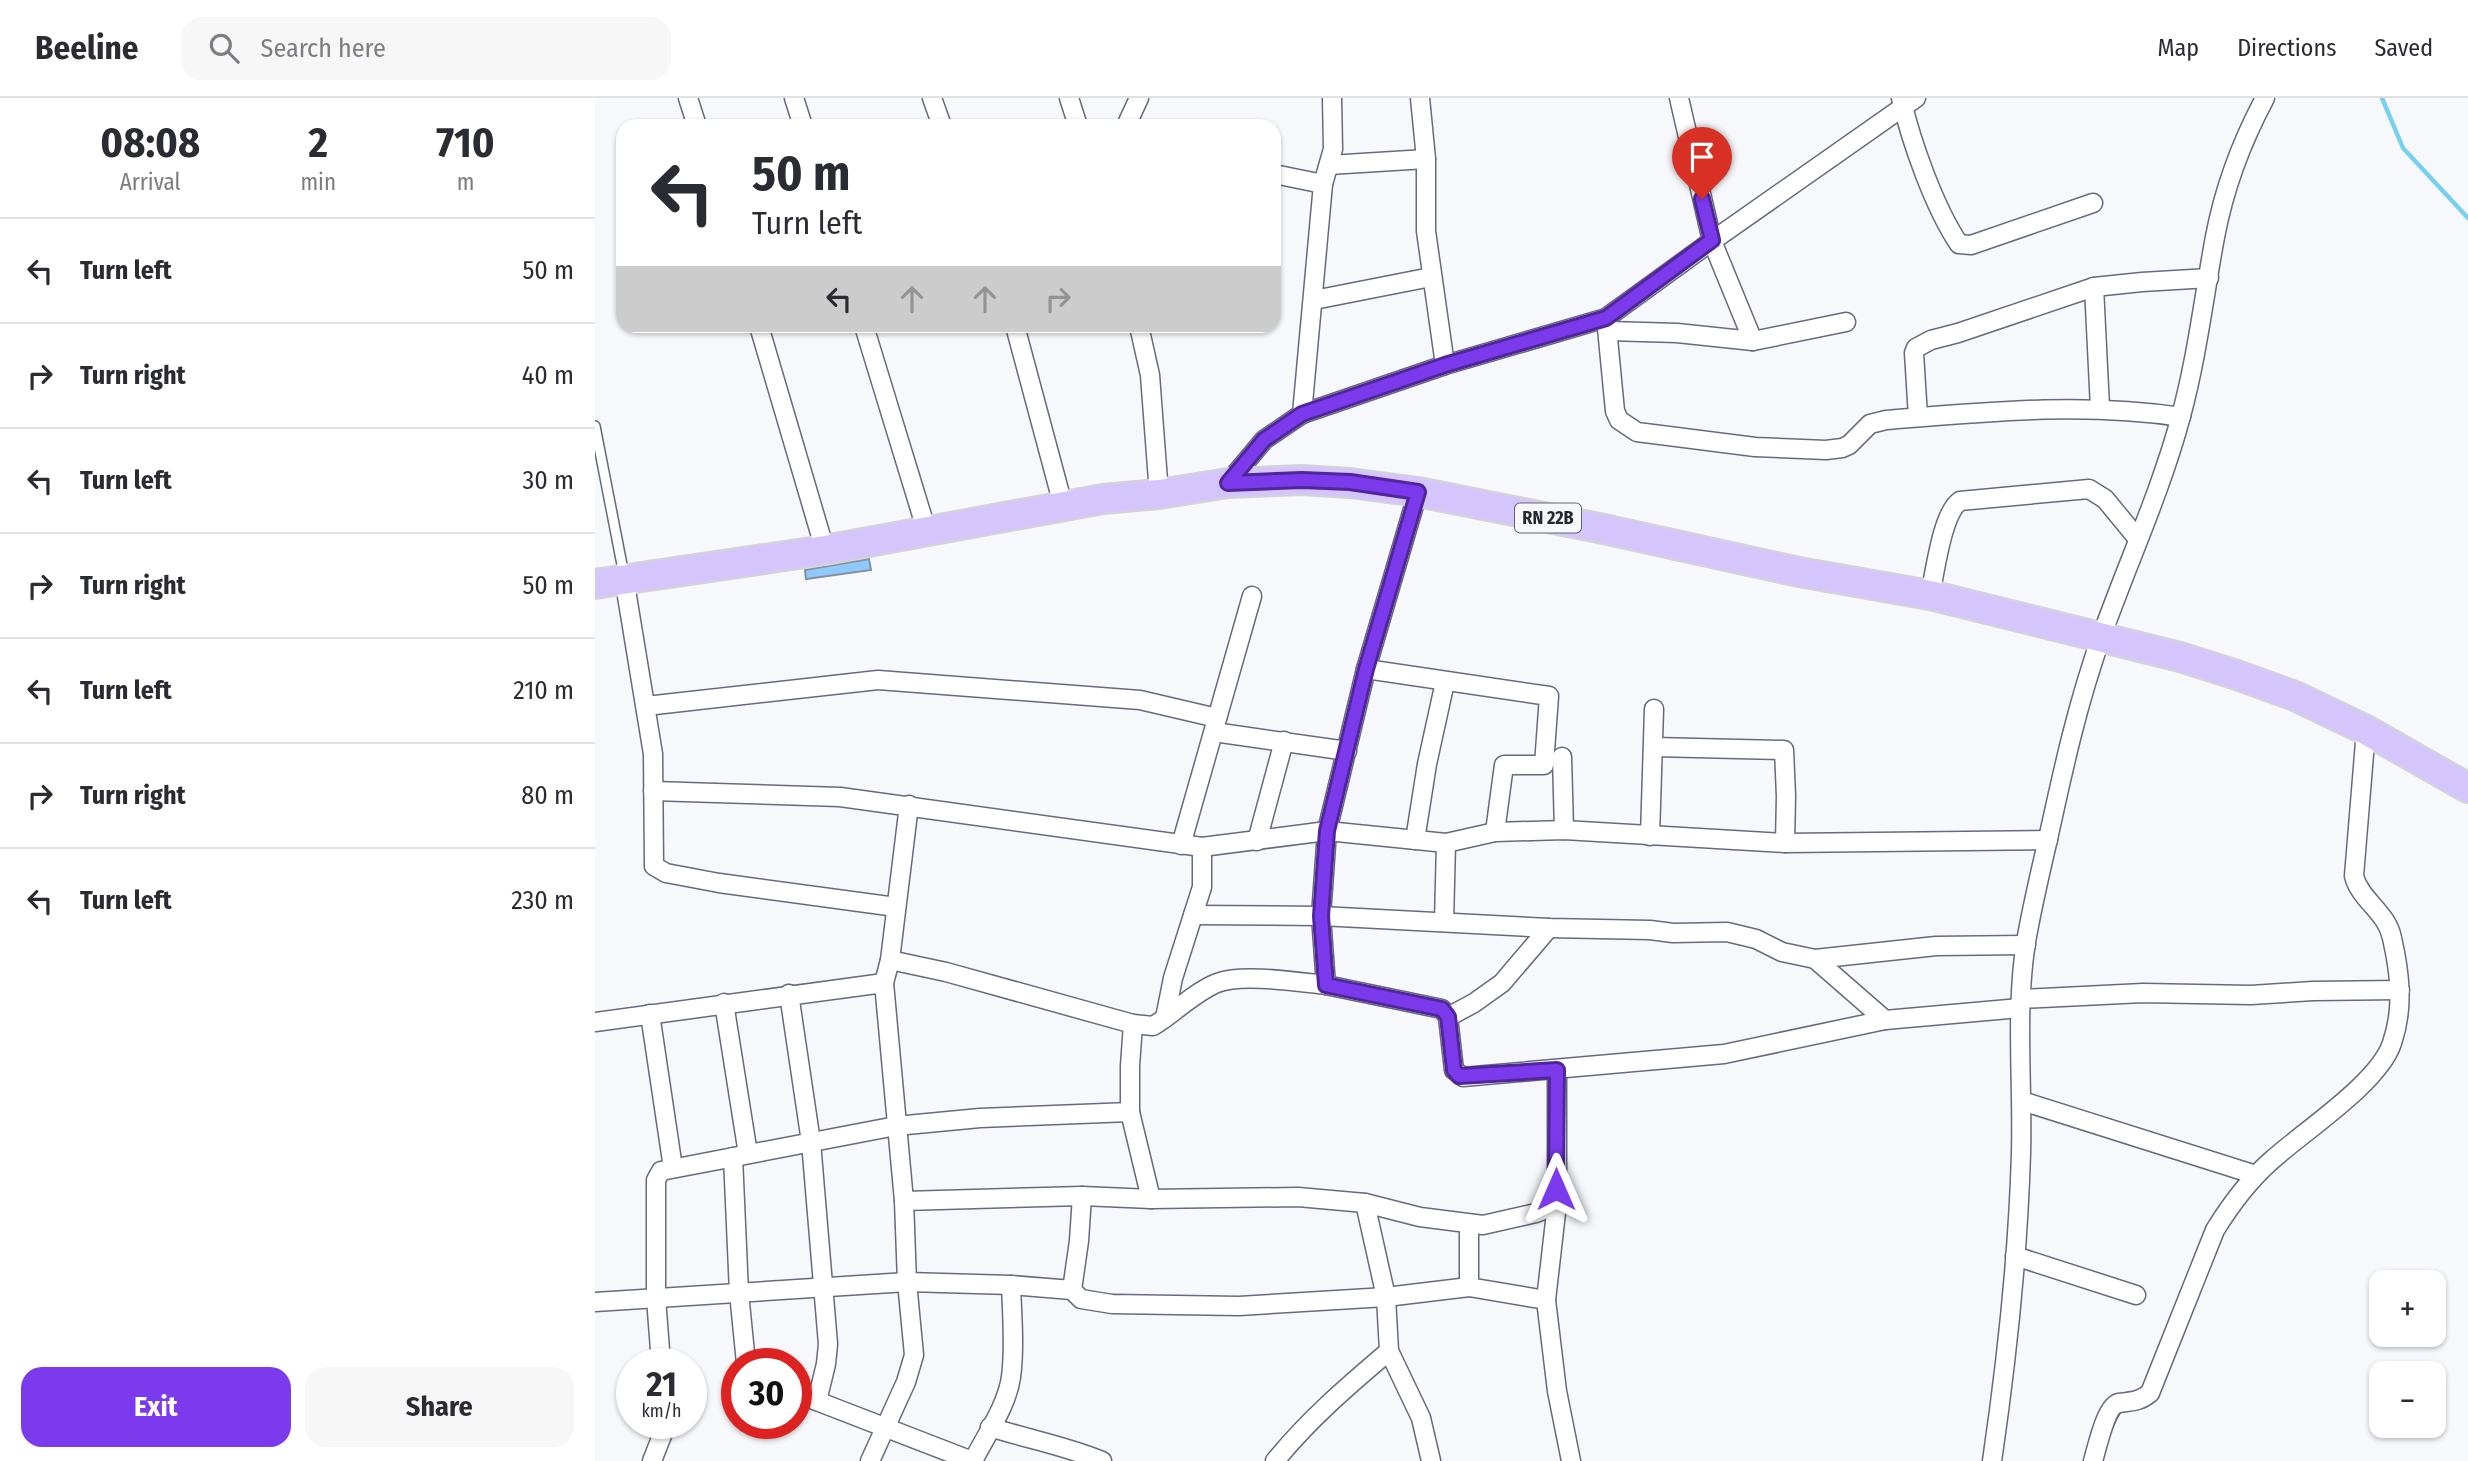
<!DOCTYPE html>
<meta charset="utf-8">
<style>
:root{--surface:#fff;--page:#f7f7f7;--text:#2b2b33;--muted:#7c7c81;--line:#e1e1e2;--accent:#7c3aed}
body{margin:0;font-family:"Fira Sans Condensed",sans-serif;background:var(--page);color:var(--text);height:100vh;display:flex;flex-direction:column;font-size:26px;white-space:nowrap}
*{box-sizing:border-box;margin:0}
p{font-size:23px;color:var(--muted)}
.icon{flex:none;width:38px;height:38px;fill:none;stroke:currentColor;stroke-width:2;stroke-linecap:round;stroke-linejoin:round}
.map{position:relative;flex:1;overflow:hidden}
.details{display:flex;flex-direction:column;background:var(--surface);width:595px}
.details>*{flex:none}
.banner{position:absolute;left:21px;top:21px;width:665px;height:214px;border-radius:21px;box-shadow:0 2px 5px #0004;background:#fff;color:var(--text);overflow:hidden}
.buttons{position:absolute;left:1774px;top:1172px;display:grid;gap:14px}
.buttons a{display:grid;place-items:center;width:77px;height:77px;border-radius:14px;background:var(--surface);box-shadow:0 2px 5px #0004;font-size:35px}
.speed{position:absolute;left:21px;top:1250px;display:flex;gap:14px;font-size:35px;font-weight:700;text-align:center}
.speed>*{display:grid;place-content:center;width:91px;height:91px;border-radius:50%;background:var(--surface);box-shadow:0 2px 5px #0004;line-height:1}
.speed small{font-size:18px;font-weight:400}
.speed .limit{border:10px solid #d22;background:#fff;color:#111}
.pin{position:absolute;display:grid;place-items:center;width:60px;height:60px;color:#fff;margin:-72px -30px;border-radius:50% 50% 50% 0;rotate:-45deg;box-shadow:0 0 7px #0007}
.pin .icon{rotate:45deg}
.me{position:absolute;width:77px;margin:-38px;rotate:0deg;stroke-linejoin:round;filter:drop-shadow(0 0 5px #0008)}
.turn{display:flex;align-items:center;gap:24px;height:147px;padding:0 21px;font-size:32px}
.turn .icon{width:91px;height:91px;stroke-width:2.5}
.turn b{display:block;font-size:49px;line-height:60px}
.lanes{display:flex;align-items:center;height:66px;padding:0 21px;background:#0003;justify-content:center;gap:35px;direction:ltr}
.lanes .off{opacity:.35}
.eta{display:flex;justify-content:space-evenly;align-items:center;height:119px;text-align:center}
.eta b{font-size:42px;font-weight:700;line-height:49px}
.action{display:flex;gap:14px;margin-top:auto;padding:14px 21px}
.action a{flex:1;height:80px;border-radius:21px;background:var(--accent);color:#fff;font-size:28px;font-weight:700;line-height:80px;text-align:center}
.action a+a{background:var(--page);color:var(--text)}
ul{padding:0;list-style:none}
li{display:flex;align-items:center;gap:21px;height:105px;padding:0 21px;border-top:2px solid var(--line)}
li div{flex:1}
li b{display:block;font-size:26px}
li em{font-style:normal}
header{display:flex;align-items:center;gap:42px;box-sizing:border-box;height:98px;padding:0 35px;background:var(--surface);border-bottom:2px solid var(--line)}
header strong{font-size:33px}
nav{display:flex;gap:38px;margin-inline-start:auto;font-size:24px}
.search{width:490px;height:63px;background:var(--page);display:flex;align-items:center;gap:18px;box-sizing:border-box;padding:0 24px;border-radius:21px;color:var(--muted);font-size:26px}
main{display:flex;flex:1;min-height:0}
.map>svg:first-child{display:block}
</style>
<header>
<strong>Beeline</strong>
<div class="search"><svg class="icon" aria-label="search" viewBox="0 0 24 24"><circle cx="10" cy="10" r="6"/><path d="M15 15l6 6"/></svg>Search here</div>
<nav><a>Map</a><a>Directions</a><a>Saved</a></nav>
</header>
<main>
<section class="details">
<div class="eta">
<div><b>08:08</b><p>Arrival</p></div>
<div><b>2</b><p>min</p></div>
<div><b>710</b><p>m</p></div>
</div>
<ul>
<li><svg class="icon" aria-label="left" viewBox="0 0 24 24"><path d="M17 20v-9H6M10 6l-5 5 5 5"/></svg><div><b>Turn left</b></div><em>50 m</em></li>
<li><svg class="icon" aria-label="right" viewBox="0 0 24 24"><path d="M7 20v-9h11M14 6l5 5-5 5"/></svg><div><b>Turn right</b></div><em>40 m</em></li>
<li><svg class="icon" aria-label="left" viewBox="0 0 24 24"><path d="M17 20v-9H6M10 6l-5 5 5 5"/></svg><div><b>Turn left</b></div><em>30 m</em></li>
<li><svg class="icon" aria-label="right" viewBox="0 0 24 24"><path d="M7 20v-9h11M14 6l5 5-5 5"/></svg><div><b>Turn right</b></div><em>50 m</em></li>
<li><svg class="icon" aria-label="left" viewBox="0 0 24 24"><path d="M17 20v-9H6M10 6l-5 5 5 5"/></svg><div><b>Turn left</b></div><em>210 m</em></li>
<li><svg class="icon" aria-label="right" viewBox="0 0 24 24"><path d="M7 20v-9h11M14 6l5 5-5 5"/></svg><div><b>Turn right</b></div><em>80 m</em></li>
<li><svg class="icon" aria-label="left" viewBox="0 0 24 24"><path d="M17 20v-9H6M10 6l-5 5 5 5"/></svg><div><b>Turn left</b></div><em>230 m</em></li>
</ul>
<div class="action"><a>Exit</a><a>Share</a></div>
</section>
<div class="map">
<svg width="1873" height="1363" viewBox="0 0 1873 1363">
<rect width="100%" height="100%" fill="#f6f8fc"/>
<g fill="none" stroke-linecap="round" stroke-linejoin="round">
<polyline stroke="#78d0ed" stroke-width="4.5" points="1787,0 1808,50 1873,120"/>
</g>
<polygon fill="#90cafd" stroke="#8292a0" stroke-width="2" points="274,461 276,472 211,481 210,472"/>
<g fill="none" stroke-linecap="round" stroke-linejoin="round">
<g stroke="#656b7c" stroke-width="12">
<polyline id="lane" points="0,328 29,477"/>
</g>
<g stroke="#656b7c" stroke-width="21">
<g id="street">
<polyline points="93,0 102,28"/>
<polyline points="199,0 208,28"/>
<polyline points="337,0 347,28"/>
<polyline points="474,0 483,28"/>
<polyline points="825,0 831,61 831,133 850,267"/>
<polyline points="1084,0 1117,143 1158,243"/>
<path d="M1306,0C1316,43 1339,109 1364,146L1376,147L1498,105"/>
<polyline points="531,28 544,0"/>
<polyline points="734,67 831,61"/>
<polyline points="679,76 728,86"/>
<polyline points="1499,189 1505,310"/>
<polyline points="719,202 836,179"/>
<path d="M1011,220L1020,313L1024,322L1042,334L1160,349L1231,352L1247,350L1254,347L1275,326L1291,322C1389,314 1488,304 1586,319"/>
<polyline points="164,228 230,452"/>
<polyline points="269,228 332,434"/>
<polyline points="420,228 468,407"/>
<polyline points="544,228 555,277 564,396"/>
<polyline points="1013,233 1082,235 1158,243 1251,224"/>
<polyline points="707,316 850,267 1011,220 1117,143 1321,0"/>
<polyline points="1323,319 1319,255 1321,250 1336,242 1363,235 1499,189 1547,184 1614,180"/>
<polyline points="633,385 669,342 707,316 728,86 738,51 737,0"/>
<polyline points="823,394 771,571 732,733 726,818 731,887 847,911 853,919 859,972 868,979 1129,956 1290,922 1425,910"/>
<polyline points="29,480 58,656 59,768 71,775 124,785 301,809"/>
<path d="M1335,497C1340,475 1347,415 1365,403L1494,391L1510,401L1543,441"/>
<polyline points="771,571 954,598 949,667 909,667 900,734"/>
<polyline points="51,608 283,582 545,602 622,620"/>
<polyline points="619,634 752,653"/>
<polyline points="1059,649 1189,652 1191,698 1190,745"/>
<polyline points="967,659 969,732"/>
<polyline points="58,693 245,699 607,749 732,733 851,745 900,734 969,732 1190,745 1453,742"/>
<polyline points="1055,738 1059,611"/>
<polyline points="820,742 832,666 850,584"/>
<polyline points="662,743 689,643"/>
<polyline points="586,747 657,498"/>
<polyline points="598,817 726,818 954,830 1055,832 1078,835 1132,834 1161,841 1187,854 1220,861 1341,848 1431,847"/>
<polyline points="849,824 851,745"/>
<polyline points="1220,861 1290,922"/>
<path d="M295,862L351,874L538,926L558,928C580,915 598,895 622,885C646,875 703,884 731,887"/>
<polyline points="194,896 216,1044 233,1246 231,1266 222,1303"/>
<polyline points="1426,901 1548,895 1656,897 1718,893 1805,892"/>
<polyline points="129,905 153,1056"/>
<polyline points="55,916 78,1070"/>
<polyline points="853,919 879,905 907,885 954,830"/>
<polyline points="570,920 578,880 607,789 607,749"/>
<polyline points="0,924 289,885"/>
<polyline points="538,926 535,968 535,1014 556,1101"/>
<polyline points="1427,1003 1661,1077"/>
<polyline points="138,1059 144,1195 151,1265"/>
<polyline points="309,1103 487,1098 556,1101 703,1099 770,1105 825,1119 888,1127 941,1115 962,1106 962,972"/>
<polyline points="962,1106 951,1202 962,1293 976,1363"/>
<polyline points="874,1127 874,1189"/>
<polyline points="1420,1158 1541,1197"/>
<polyline points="477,1192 486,1201 517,1206 644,1208 791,1199 874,1189 951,1202"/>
<polyline points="0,1204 312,1184 416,1187 477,1192 484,1143 487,1098"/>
<polyline points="794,1253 826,1320 836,1363"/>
<polyline points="66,1265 61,1200 61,1082 66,1073 301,1028 385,1020 535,1014"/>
<polyline points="201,1295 377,1363"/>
<path d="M395,1329C432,1341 471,1348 507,1363"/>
<polyline points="57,1363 68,1335 68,1325"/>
<polyline points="275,1363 311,1284 319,1257 312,1184 309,1103 289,885 295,862 314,707"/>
<path d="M378,1363C391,1337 412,1308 416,1279C420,1249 417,1217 416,1187"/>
<path d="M680,1363C714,1321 753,1288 794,1253L791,1199L770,1105"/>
<path d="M1397,1363C1412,1261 1423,1158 1426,1055C1428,985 1420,913 1431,844C1437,809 1445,775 1453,741C1468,672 1483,603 1507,537C1533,464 1566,393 1586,318C1602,259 1609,198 1620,139C1629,91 1647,43 1670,0"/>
<path d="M1498,1363C1502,1350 1511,1307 1524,1305C1537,1303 1544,1304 1555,1295L1620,1132C1636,1106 1654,1082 1677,1062C1709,1033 1784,985 1797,945C1809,910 1805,875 1797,840C1792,814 1765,802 1759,778L1771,632"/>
</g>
</g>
<g stroke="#d4d4d6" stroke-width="32">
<polyline id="primary" points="0,486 230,452 508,401 564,396 633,385 707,382 755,385 823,394 1004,430 1204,474 1335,497 1585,559 1642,577 1700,598 1771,632 1873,690"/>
</g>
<use href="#lane" stroke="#fff" stroke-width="9"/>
<use href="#street" stroke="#fff" stroke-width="18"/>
<use href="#primary" stroke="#d5c5fd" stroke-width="28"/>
</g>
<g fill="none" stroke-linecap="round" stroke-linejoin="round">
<g stroke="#51269a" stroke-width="18">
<polyline id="route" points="961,1091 962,972 864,978 859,972 853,919 847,911 731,887 726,818 732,733 771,571 823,394 755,384 707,382 633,385 669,342 707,316 850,267 1011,220 1117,142 1107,101"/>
</g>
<use href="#route" stroke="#7c3aed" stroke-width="12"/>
</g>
<g text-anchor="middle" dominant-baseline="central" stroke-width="5" stroke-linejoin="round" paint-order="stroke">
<rect fill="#f6f8fc" stroke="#64666d" stroke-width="2" x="920" y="405.5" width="66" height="29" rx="5"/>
<g font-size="18" font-weight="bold" fill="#262830">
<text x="953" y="420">RN 22B</text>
</g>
</g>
</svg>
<div class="buttons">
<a>+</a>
<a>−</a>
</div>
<div class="speed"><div>21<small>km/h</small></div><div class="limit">30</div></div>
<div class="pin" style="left:1107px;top:101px;background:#d93025"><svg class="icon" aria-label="arrive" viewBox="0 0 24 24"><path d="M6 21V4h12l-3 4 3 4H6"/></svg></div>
<svg class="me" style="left:961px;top:1091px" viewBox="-20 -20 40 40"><path d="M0-17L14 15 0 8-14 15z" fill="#7c3aed" stroke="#fff" stroke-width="4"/></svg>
<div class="banner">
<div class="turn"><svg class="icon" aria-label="left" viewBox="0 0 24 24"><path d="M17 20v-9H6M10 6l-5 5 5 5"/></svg><div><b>50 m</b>Turn left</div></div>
<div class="lanes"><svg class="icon" aria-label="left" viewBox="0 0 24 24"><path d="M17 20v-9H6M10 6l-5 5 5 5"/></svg><svg class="icon off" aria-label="ahead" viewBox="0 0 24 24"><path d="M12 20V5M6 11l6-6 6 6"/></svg><svg class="icon off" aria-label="ahead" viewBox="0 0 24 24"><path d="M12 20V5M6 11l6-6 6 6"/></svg><svg class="icon off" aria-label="right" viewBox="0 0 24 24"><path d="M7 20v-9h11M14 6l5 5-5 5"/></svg></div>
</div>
</div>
</main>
